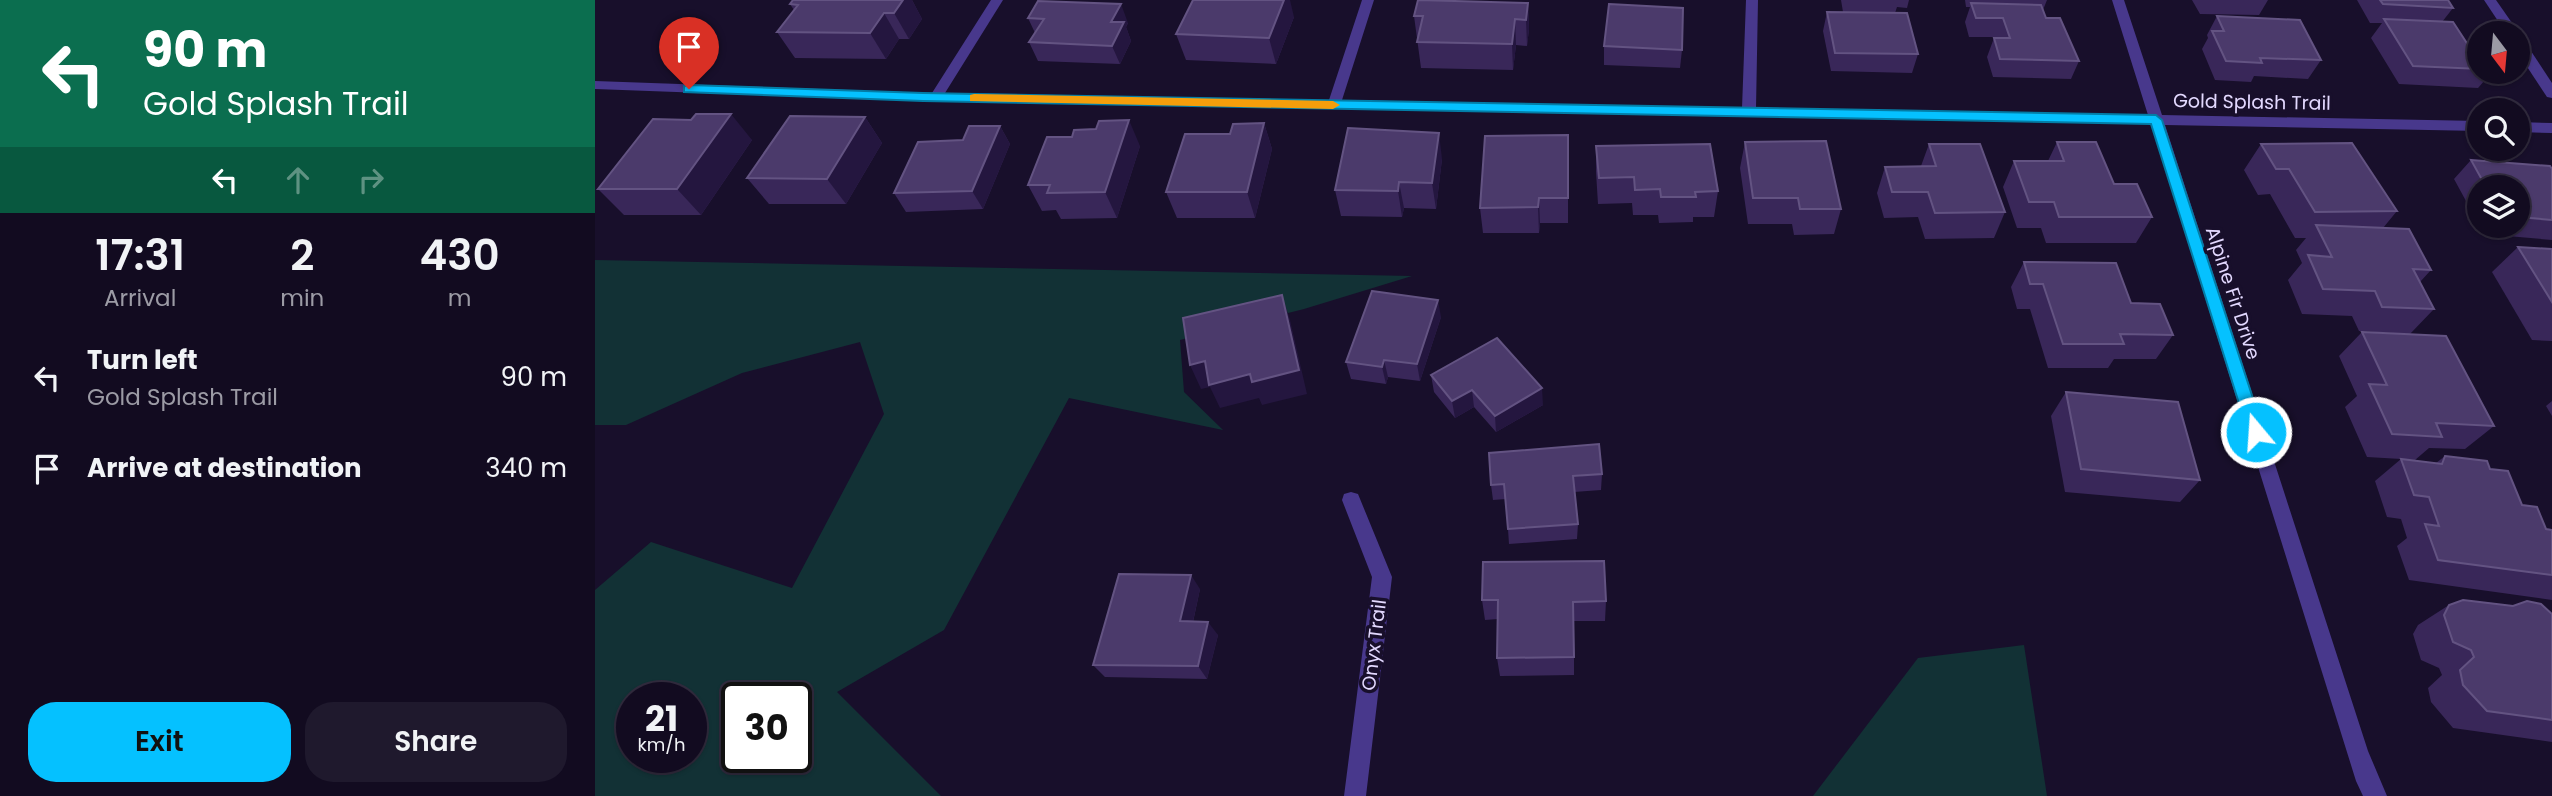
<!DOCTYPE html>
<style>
:root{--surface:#120b20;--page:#1f192d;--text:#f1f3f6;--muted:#9c9ba5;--line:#312b3e;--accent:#05c1ff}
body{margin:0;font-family:Poppins,sans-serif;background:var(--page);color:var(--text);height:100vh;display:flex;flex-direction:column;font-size:26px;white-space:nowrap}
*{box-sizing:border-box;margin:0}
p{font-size:23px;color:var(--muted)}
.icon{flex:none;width:38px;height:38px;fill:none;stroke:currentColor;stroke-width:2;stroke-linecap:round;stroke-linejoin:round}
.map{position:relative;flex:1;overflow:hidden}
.panel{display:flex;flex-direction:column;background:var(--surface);width:595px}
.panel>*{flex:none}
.hud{background:#0b6e4f;color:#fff;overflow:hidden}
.needle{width:46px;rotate:164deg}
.controls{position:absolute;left:1872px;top:21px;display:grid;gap:14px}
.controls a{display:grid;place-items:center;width:63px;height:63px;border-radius:50%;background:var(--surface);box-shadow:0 2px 5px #0004,0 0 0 2px var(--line);font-size:35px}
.speed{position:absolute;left:21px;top:682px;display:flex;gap:14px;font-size:35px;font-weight:700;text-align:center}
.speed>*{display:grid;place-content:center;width:91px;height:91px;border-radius:50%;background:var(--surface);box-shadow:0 2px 5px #0004,0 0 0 2px var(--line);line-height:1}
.speed small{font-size:18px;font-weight:400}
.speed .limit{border:4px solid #111;border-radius:10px;background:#fff;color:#111}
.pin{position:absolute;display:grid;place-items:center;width:60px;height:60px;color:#fff;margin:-72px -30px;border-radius:50% 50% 50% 0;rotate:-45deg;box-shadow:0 0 7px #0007}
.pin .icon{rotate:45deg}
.me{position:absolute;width:77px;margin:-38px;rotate:342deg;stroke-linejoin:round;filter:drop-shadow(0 0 5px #0008)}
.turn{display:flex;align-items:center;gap:24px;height:147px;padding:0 28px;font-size:32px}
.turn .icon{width:91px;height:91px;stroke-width:2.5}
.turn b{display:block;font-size:49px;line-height:60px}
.lanes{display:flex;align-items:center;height:66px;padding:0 28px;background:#0003;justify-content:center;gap:35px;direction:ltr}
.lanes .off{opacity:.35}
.eta{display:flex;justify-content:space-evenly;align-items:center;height:119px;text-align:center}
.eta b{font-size:42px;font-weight:600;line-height:49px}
.cta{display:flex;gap:14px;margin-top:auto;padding:14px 28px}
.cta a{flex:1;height:80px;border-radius:28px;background:var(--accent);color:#111;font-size:28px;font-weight:600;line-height:80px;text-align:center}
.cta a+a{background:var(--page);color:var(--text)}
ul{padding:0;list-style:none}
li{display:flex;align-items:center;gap:21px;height:91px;padding:0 28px}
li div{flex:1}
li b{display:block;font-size:26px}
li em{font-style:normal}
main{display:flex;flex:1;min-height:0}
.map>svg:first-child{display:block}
</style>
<main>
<section class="panel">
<div class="hud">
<div class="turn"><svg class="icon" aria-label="left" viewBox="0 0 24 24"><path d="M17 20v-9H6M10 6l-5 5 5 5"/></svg><div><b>90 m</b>Gold Splash Trail</div></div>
<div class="lanes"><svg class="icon" aria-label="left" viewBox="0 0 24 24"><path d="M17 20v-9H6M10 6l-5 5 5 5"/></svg><svg class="icon off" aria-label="ahead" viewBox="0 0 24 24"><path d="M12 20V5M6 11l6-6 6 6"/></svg><svg class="icon off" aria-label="right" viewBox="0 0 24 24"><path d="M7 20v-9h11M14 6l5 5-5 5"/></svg></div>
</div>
<div class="eta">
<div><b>17:31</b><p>Arrival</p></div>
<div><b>2</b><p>min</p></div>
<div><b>430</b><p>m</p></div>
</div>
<ul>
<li><svg class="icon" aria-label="left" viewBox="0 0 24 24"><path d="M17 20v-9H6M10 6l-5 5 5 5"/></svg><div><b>Turn left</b><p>Gold Splash Trail</p></div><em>90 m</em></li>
<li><svg class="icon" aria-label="arrive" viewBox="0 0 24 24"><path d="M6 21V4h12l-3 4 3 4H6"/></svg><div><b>Arrive at destination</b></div><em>340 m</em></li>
</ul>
<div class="cta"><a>Exit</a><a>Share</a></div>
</section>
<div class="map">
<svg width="1957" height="796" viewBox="0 0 1957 796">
<rect width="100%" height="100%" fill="#180f2b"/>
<g fill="#123135" fill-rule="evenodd">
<path d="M0,260L817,276L709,309L585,340L589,392L628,430L474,398L349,630L242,692L346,796H0V590L56,542L197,588L289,414L265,342L147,373L31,425H0ZM37,698H96V758H37ZM142,698H201V758H142Z"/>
<polygon points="1429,645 1452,796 1218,796 1323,658"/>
</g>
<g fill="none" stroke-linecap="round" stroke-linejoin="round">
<g fill="#48388c" fill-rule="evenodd">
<polygon points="396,0 408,0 350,93 734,100 767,0 779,0 747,100 1147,108 1151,0 1163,0 1161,108 1553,115 1517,0 1529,0 1567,115 1885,121 1885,131 1570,125 1773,751 1792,796 1768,796 1761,781 1556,124 328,101 0,89 0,81 337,93"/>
<polygon points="1889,0 1901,0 1924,33 1911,33"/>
<polygon points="1923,38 1928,39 1957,83 1957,98 1952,97 1923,53"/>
<polygon points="1923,122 1957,123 1957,133 1923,132"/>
<polygon points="756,492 763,494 797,577 771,796 749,796 777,577 747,500 749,494"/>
</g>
</g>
<g fill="#392759" fill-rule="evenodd">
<polygon points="317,0 327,19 314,39 304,39 291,59 200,58 182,32 199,10 195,4"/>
<polygon points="1246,0 1314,0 1312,8 1302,7 1300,13 1323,54 1317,73 1236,71 1228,31 1232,12 1248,12"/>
<polygon points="1370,0 1452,0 1448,10 1451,18 1484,61 1476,79 1398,77 1392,57 1399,38 1401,38 1401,37 1374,37 1370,22 1375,7 1371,7"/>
<polygon points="1597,0 1673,0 1664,15 1605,14"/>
<polygon points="1762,0 1853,0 1858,8 1847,22 1877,51 1885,51 1885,72 1897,72 1883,88 1804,84 1776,38 1787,23 1775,23"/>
<polygon points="933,3 934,29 932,46 921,45 918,70 826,68 819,16"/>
<polygon points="1622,16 1726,60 1713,79 1659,76 1656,82 1620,80 1607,49 1613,38 1612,35"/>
<polygon points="699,17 681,64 591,60 581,34"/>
<polygon points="433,18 533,23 531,27 536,41 525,64 443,61 434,42 440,33"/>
<polygon points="1009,46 1087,50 1085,68 1009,65"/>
<polygon points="270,117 287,143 251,204 174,204 152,178"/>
<polygon points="96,120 157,140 106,215 29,215 3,189"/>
<polygon points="669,123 677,149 660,218 582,218 571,192 635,134"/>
<polygon points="405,126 415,144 388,209 311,212 299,193 368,140"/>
<polygon points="973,135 973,223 945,223 944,233 888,233 885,208"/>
<polygon points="1150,142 1246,209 1239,234 1199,235 1197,224 1153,224 1145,168"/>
<polygon points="1462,142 1519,184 1557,217 1541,243 1451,243 1446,228 1422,228 1408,187 1419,161 1453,161"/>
<polygon points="1334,144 1410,212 1399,238 1330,239 1323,217 1289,218 1282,193 1290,167 1326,166"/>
<polygon points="1666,144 1802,211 1788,228 1836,270 1825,282 1839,309 1815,334 1764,331 1757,316 1707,314 1693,280 1707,263 1701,250 1711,238 1700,238 1675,194 1663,195 1649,170"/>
<polygon points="545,146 522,218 466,219 461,210 447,211 433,185"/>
<polygon points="1001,146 1123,191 1119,217 1098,217 1098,222 1064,223 1063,215 1038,215 1037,203 1003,204 1001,172"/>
<polygon points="847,159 841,209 809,208 807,217 746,216 740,190"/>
<path d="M1876,160L1957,169V240L1889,234L1859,179ZM1885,187H1923V226H1885Z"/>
<polygon points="1923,247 1957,249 1957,341 1937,340 1897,272"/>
<polygon points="1429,262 1536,303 1578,335 1561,359 1519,359 1513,368 1453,368 1435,309 1422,309 1416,287"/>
<polygon points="846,317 825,381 793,377 791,384 756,379 751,362"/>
<polygon points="1767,332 1899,426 1870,449 1834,448 1820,460 1807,459 1841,463 1850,456 1895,469 1927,505 1951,529 1957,530 1957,600 1814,580 1802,546 1812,538 1806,519 1792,517 1780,481 1806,459 1772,457 1750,407 1762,396 1744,356"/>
<polygon points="836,375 948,405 901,432 879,407 860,418 839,392"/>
<polygon points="1471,392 1605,480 1585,502 1470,492 1456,416"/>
<polygon points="1957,401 1957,416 1951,406"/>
<polygon points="1007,474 1006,490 979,492 983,524 982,539 914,544 911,499 898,500 896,485"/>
<polygon points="605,589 598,622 623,635 612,679 510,677 498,665"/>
<polygon points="887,600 1011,601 1010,621 979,621 979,675 905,676 902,658 903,619 890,620"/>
<polygon points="1854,605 1957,614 1957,742 1858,728 1836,702 1833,688 1847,675 1844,668 1826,660 1818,634 1823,625"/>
</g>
<g fill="#24163f">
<polygon points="308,0 317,0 327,19 314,39 299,13"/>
<polygon points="689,0 695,0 699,17 681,64 674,38"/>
<polygon points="933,3 934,29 932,46 931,20"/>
<polygon points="526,4 533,23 531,27 536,41 525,64 517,46 516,22"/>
<polygon points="289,13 304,39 291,59 275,33"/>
<polygon points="920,19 921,45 918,70 917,44"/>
<polygon points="136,114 157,140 106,215 82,189"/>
<polygon points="270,117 287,143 251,204 232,179"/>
<polygon points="534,120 545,146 522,218 510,192"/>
<polygon points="669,123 677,149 660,218 652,192"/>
<polygon points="405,126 415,144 388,209 377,191"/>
<polygon points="844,133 847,159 841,209 837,183"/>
<polygon points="804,182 809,208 807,217 803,191"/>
<polygon points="944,198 945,223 944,233 943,207"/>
<polygon points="687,295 695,320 712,394 667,405 664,398 625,408 615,387 606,389 595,365"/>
<polygon points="843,300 846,317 825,381 822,364"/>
<polygon points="789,360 793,377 791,384 787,367"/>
<polygon points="947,388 948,405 901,432 900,416"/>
<polygon points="877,390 879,407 860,418 857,401"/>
<polygon points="596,575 605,589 595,635 585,621"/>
<polygon points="613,622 623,635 612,679 603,666"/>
</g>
<g fill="#4b3a6b" stroke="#635382" stroke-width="2">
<polygon points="198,0 308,0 299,13 289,13 275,33 182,32 203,5 195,4"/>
<polygon points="598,0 689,0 674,38 581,34"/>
<polygon points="823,0 933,3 931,20 920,19 917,44 822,42 828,16 819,16"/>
<polygon points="1785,0 1853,0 1858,8 1788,4"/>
<polygon points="443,1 526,4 516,22 529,22 517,46 434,42 449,19 433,18"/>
<polygon points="1376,3 1446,5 1451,18 1465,18 1484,61 1405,59 1399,38 1415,38 1408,18 1381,18"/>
<polygon points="1014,4 1088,8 1087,50 1009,46"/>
<polygon points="1232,12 1312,13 1323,54 1240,53"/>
<polygon points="1622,16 1705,20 1726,60 1665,58 1667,63 1631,61 1617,31 1629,31"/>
<polygon points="1789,19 1858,22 1877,51 1885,51 1885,69 1818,66"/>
<polygon points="101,114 136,114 82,189 3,189 58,119 96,120"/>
<polygon points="195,116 270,117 232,179 152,178"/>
<polygon points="534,120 510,192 452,193 455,185 433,185 452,137 477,137 479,130 501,129 504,121"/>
<polygon points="669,123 652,192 571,192 590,134 635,134 638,124"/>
<polygon points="374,126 405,126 377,191 299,193 323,142 368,140"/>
<polygon points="753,128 844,133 837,183 804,182 803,191 740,190"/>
<polygon points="973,135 973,198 944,198 943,207 885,208 890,136"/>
<polygon points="1231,141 1246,209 1205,209 1203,198 1158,198 1150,142"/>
<polygon points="1462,142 1501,142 1519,184 1542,184 1557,217 1464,217 1459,202 1434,202 1419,161 1469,161"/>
<polygon points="1757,143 1802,211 1720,212 1694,169 1681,169 1666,144"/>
<polygon points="1115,144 1123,191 1100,192 1101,197 1066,197 1065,189 1040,190 1039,177 1004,178 1001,146"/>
<polygon points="1334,144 1385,144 1410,212 1340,213 1333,192 1297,192 1290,167 1341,166"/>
<polygon points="1876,160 1955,166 1957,169 1957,220 1923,217 1923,187 1891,187"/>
<polygon points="1721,225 1814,229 1836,270 1818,269 1839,309 1787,307 1780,291 1728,289 1713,255 1737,257"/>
<polygon points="1923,247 1957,249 1957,302"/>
<polygon points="1429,262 1521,263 1536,303 1565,304 1578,335 1525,334 1529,344 1468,344 1448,284 1435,284"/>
<polygon points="777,291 843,300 822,364 789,360 787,367 751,362"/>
<polygon points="687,295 704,370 657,382 655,374 614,385 610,361 595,365 588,318"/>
<polygon points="1767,332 1851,336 1899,426 1841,423 1847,437 1797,434 1774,384 1792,385"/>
<polygon points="902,338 947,388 900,416 877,390 857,401 836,375"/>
<polygon points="1471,392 1583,402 1605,480 1486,469"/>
<polygon points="1004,444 1007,474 978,476 983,524 913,529 909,484 896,485 894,453"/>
<polygon points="1850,456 1892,461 1895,469 1913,471 1927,505 1942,507 1951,529 1957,530 1957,575 1843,560 1830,524 1844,526 1834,497 1819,495 1806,459 1847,464"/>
<polygon points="1009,561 1011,601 978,602 979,657 902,658 903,600 887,600 888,562"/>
<polygon points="524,574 596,575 585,621 613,622 603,666 498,665"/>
<polygon points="1868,600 1918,606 1932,601 1946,604 1957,614 1957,720 1892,711 1868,685 1865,670 1879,657 1876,650 1858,642 1849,615 1854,605"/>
</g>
<polygon fill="#05c1ff" stroke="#037da6" stroke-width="2" points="94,85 328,93 1561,115 1567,120 1669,432 1661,439 1653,432 1556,124 328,101 89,92 89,86"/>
<polygon fill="#f59e0b" points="379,94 738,101 745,105 738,109 375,101 375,95"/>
<g text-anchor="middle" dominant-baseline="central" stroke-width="7" stroke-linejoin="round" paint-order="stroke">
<g font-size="19" fill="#e3d9ff" stroke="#180f2b">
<text transform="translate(1657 102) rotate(1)">Gold Splash Trail</text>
<text transform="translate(1638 293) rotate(72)">Alpine Fir Drive</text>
<text transform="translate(779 645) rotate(-83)">Onyx Trail</text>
</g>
</g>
</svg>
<div class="controls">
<a><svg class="needle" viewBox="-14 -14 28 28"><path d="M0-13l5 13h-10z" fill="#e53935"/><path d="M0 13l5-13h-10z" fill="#9c9ba5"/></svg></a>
<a><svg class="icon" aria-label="search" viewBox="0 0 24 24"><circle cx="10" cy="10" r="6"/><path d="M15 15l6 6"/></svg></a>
<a><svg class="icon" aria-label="layers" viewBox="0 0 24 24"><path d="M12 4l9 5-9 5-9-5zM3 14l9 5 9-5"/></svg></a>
</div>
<div class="speed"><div>21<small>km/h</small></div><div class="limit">30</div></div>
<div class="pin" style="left:94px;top:89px;background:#d93025"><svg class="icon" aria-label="arrive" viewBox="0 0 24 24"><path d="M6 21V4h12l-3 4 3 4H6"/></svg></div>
<svg class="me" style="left:1661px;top:432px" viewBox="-20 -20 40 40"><circle r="17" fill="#05c1ff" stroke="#fff" stroke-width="3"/><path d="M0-11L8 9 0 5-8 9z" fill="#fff"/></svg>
</div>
</main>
